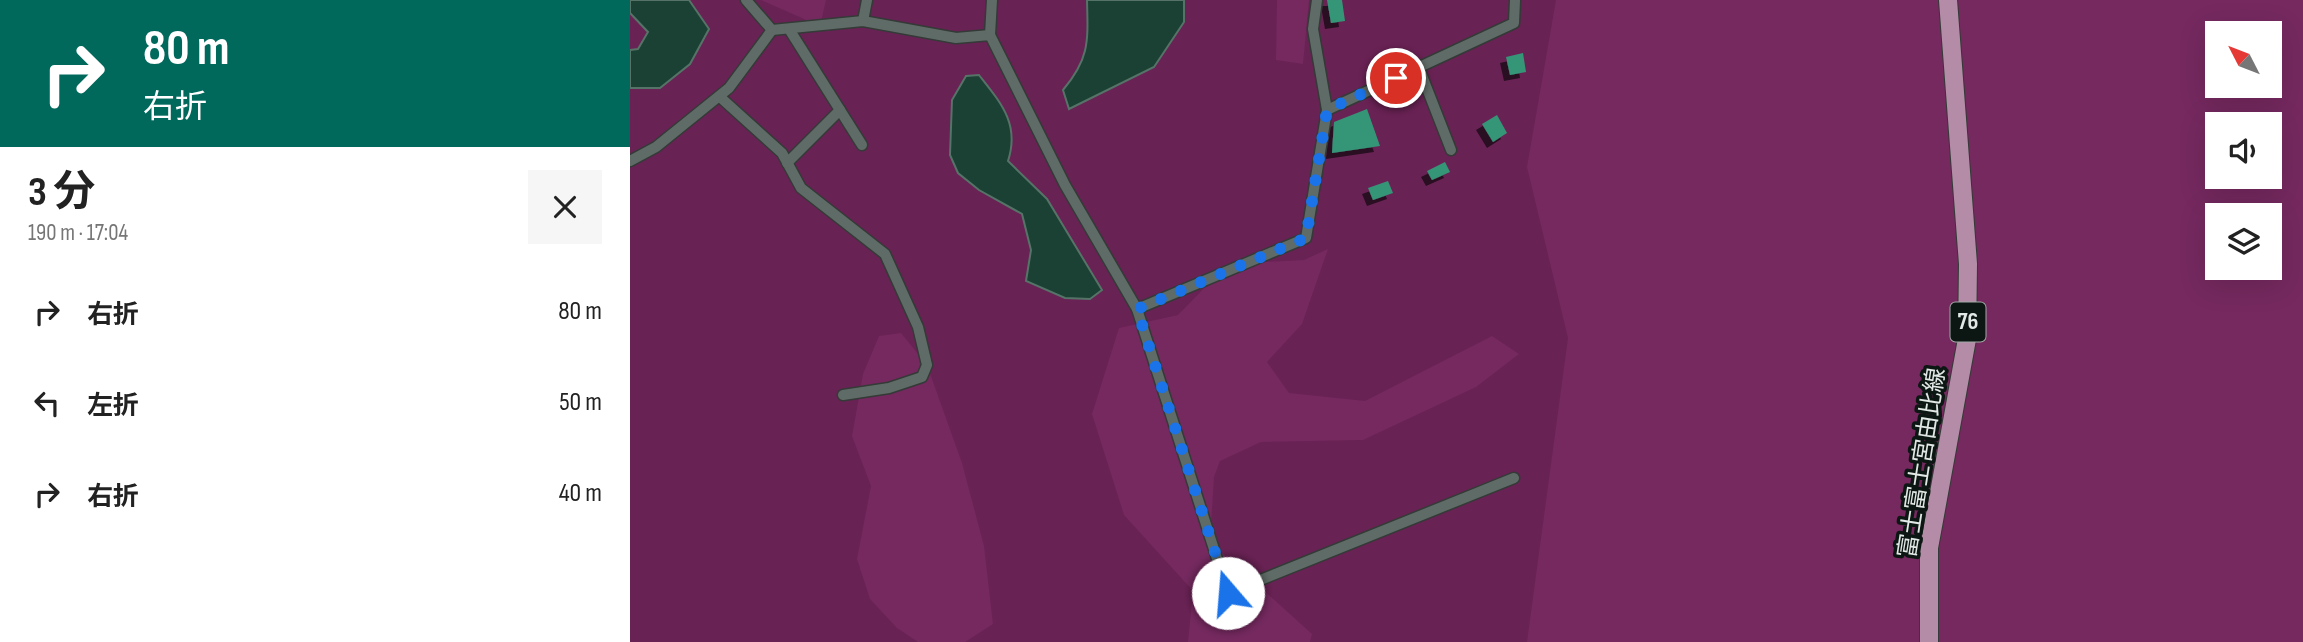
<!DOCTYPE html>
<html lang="ja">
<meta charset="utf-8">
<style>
:root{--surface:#fff;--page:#f6f6f6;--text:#222;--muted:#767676}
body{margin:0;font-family:"Sofia Sans Condensed","Noto Sans JP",sans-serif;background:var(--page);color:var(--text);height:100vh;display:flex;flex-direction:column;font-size:26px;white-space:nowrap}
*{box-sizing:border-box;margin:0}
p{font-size:23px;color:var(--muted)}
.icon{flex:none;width:38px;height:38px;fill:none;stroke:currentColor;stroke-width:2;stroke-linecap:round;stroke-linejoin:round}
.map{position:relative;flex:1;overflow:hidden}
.side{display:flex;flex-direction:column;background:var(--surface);width:630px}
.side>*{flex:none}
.guide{background:#00695c;color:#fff;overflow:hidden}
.needle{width:46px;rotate:312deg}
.fabs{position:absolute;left:1575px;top:21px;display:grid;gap:14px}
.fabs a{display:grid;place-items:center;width:77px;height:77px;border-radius:0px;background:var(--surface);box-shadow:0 7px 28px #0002;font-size:35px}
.pin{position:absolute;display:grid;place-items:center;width:60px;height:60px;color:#fff;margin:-30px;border:4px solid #fff;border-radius:50%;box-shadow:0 2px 7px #0007}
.me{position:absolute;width:77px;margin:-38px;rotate:342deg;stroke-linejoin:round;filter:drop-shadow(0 0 5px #0008)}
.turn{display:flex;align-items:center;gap:24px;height:147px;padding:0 28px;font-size:32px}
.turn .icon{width:91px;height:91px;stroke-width:2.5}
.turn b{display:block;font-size:49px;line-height:60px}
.round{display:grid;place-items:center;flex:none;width:74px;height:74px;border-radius:0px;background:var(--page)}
.overview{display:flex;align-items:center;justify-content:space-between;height:119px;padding:0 28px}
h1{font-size:42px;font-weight:700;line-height:52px}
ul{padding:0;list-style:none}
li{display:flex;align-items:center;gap:21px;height:91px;padding:0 28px}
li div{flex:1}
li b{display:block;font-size:26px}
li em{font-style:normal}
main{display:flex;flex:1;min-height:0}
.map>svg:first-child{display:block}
</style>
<main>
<section class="side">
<div class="guide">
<div class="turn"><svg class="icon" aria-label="right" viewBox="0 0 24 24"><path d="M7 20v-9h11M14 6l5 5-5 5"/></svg><div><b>80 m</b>右折</div></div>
</div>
<div class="overview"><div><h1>3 分</h1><p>190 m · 17:04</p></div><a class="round"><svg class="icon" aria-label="close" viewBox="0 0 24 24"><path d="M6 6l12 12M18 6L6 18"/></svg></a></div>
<ul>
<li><svg class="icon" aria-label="right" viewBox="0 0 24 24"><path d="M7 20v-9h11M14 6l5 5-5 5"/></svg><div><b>右折</b></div><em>80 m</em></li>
<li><svg class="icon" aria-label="left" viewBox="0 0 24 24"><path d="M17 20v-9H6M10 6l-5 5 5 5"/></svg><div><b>左折</b></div><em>50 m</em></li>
<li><svg class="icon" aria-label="right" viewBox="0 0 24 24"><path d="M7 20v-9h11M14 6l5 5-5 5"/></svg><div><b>右折</b></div><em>40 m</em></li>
</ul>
</section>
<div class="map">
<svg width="1673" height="642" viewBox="0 0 1673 642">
<defs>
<filter id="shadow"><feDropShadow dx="-6" dy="6" stdDeviation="0" flood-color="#0009"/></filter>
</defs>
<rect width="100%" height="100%" fill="#151f1b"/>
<polygon fill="#692254" points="0,0 940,0 937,642 0,642"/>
<g fill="#75295f" fill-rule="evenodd">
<polygon points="131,0 196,0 190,26"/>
<polygon points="647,0 679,0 673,64 646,60"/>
<path d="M926,0H1673V642H897L938,338L897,167ZM1587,33H1640V86H1587ZM1587,124H1640V177H1587ZM1587,215H1640V268H1587Z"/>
<polygon points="698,249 672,324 637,362 659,393 735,401 862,336 889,354 846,387 733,440 631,442 590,461 584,477 580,542 682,634 680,642 558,642 563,591 494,515 462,414 489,328 548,315 585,277 634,262 674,260"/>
<polygon points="271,333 297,365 332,463 354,546 363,624 335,642 288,642 267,628 240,599 227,559 241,486 222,436 233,374 249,336"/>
</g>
<g fill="#1a4133" stroke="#567368" stroke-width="2">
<polygon points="0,0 59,0 79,29 60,64 30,88 0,88 0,50 8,49 18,32 0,13"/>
<path d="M457,0H554V22L524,67L439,109L433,90C460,58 458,41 457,0Z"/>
<path d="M349,75C371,103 390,124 378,161L417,199L472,290L460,299L435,298L396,281L401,250L392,214L349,190L328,173L320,155L322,100L336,76Z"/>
</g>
<g fill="#369577" filter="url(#shadow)">
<polygon points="697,0 712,0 715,21 701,23"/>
<polygon points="893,53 896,72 880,75 876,57"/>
<polygon points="737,109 750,146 702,153 704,122"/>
<polygon points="867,115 877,133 863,142 852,124"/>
<polygon points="815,162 820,172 802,180 797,171"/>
<polygon points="758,181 763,193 743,200 738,188"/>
</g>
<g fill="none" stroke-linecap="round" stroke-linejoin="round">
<g stroke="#343a37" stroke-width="13">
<g id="service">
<polyline points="116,0 142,30 233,21 326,38 360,35 435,185 507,309"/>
<polyline points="687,0 683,29 697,110 676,238 507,309 598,593 884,478"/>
<polyline points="233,21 237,0"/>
<polyline points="159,29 232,145"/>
<polyline points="360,35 362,0"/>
<polyline points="789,68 821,150"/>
<polyline points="90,97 152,153 171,188 255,254 288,327 297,365 292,377 259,388 213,395"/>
<polyline points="697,110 884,23 885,0"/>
<polyline points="0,161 26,147 99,88 142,30"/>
<polyline points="157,163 210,110"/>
</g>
</g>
<g stroke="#343a37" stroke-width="20">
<polyline id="primary" points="1299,642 1299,548 1337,339 1338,264 1318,0"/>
</g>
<use href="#service" stroke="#5f6b66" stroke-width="10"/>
<use href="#primary" stroke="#b48ca7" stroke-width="18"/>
</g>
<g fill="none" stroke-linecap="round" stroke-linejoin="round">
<polyline stroke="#1a73e8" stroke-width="12" stroke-dasharray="0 21.6" points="598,593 507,309 676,238 697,110 766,78"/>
</g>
<g text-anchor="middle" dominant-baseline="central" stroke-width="7" stroke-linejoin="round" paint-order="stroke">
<rect fill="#0c1612" stroke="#a2a9a6" stroke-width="2" x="1320.5" y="302.5" width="35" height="39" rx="5"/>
<g font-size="23" font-weight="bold" fill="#e2e8e5">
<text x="1338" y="322">76</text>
</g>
<g font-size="24" fill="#e2e8e5" stroke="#0c1612">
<text transform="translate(1292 463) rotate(-81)">富士富士宮由比線</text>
</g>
</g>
</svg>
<div class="fabs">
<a><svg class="needle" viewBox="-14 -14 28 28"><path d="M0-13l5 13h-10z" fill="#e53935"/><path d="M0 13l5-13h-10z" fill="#767676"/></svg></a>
<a><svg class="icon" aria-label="sound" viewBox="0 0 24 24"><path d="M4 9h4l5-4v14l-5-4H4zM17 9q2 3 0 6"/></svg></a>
<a><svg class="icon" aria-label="layers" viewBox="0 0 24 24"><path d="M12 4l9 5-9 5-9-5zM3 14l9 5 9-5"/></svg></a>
</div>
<div class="pin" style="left:766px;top:78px;background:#d93025"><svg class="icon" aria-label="arrive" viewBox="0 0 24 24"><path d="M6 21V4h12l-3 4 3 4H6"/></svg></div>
<svg class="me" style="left:598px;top:593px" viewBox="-20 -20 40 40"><circle r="19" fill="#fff"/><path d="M0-13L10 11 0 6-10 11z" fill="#1a73e8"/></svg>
</div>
</main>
